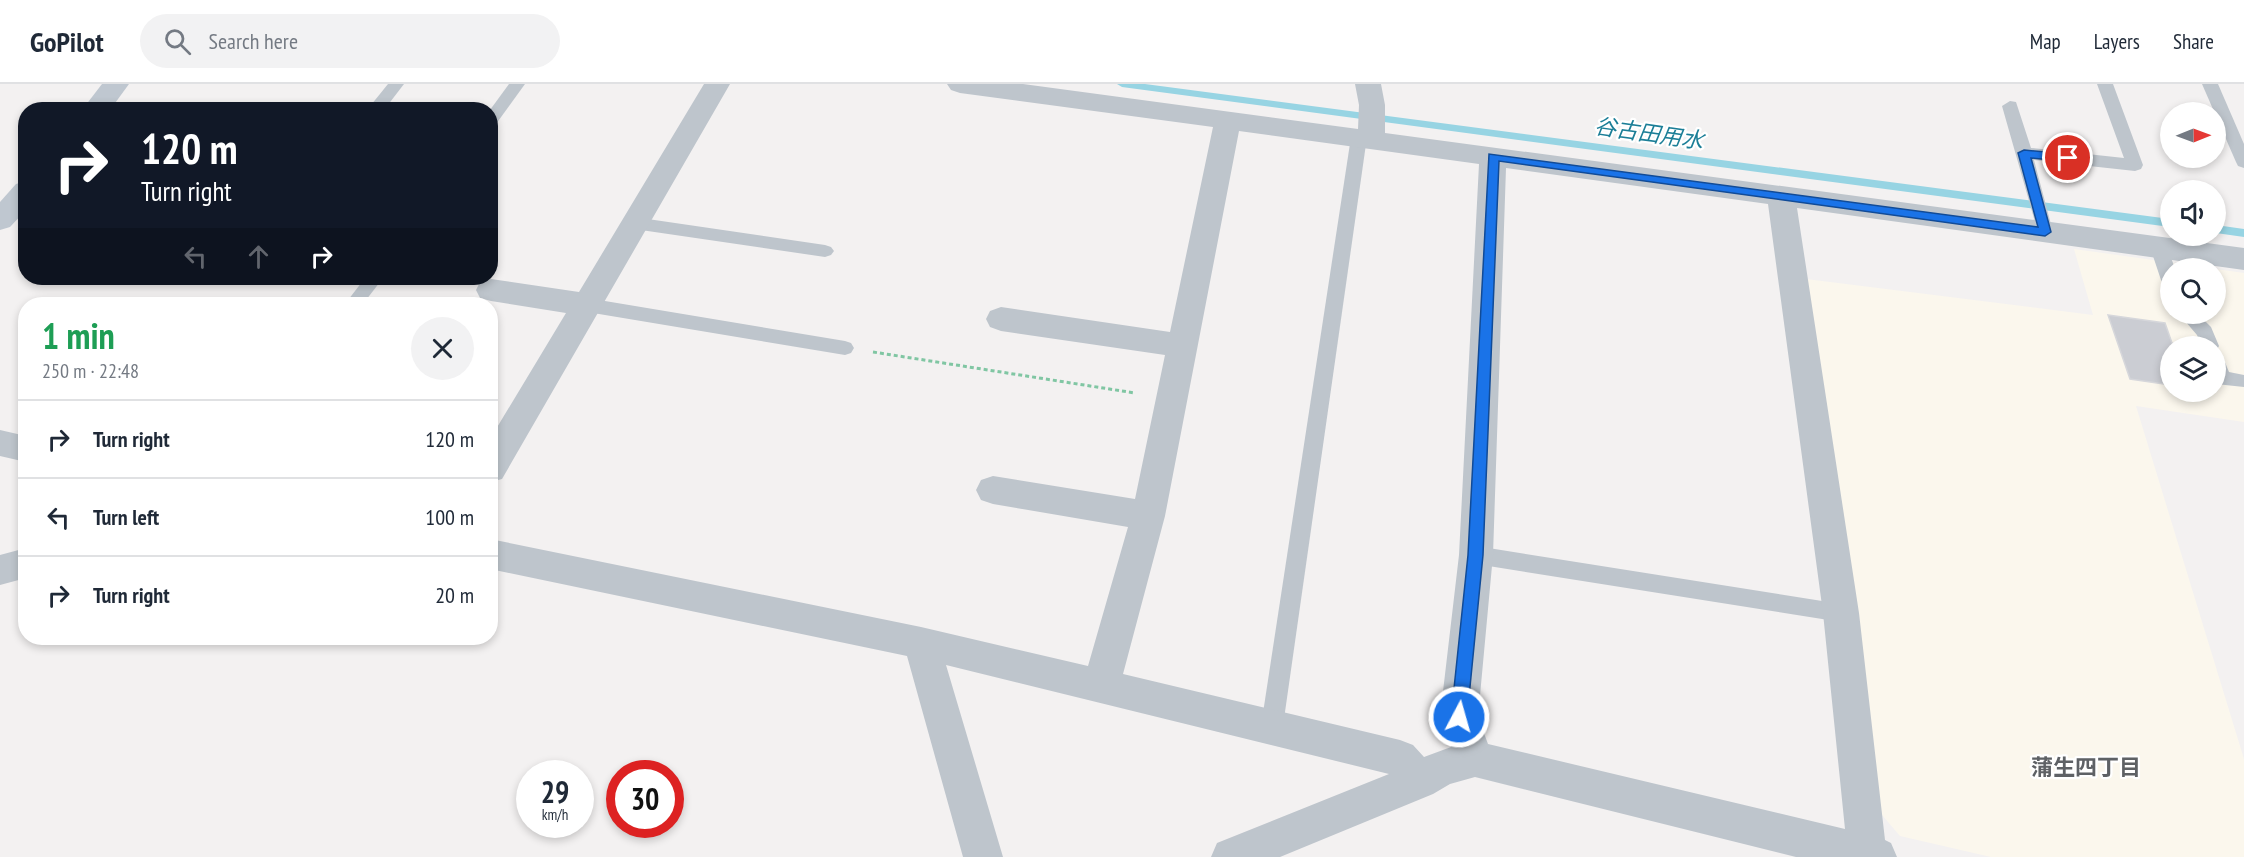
<!DOCTYPE html>
<meta charset="utf-8">
<style>
:root{--surface:#fff;--page:#f2f2f3;--text:#1f2937;--muted:#747a83;--line:#e0e1e3}
body{margin:0;font-family:"PT Sans Narrow","Noto Sans JP",sans-serif;background:var(--page);color:var(--text);height:100vh;display:flex;flex-direction:column;font-size:22px;white-space:nowrap}
*{box-sizing:border-box;margin:0}
p{font-size:20px;color:var(--muted)}
.icon{flex:none;width:33px;height:33px;fill:none;stroke:currentColor;stroke-width:2;stroke-linecap:round;stroke-linejoin:round}
.map{position:relative;flex:1;overflow:hidden}
.side{position:absolute;left:18px;top:213px;width:480px;height:348px;display:flex;flex-direction:column;background:var(--surface);border-radius:24px;box-shadow:0 3px 9px #0003}
.side>*{flex:none}
.hud{position:absolute;left:18px;top:18px;width:480px;height:183px;border-radius:24px;box-shadow:0 3px 9px #0003;background:#111827;color:#fff;overflow:hidden}
.needle{width:39px;rotate:89deg}
.controls{position:absolute;left:2160px;top:18px;display:grid;gap:12px}
.controls a{display:grid;place-items:center;width:66px;height:66px;border-radius:50%;background:var(--surface);box-shadow:0 3px 9px #0003;font-size:30px}
.speed{position:absolute;left:516px;top:676px;display:flex;gap:12px;font-size:30px;font-weight:700;text-align:center}
.speed>*{display:grid;place-content:center;width:78px;height:78px;border-radius:50%;background:var(--surface);box-shadow:0 3px 9px #0003;line-height:1}
.speed small{font-size:15px;font-weight:400}
.speed .limit{border:9px solid #d22;background:#fff;color:#111}
.pin{position:absolute;display:grid;place-items:center;width:51px;height:51px;color:#fff;margin:-26px;border:3px solid #fff;border-radius:50%;box-shadow:0 2px 6px #0007}
.me{position:absolute;width:66px;margin:-33px;rotate:6deg;stroke-linejoin:round;filter:drop-shadow(0 0 4px #0008)}
.turn{display:flex;align-items:center;gap:21px;height:126px;padding:0 24px;font-size:27px}
.turn .icon{width:78px;height:78px;stroke-width:2.5}
.turn b{display:block;font-size:42px;line-height:51px}
.lanes{display:flex;align-items:center;height:57px;padding:0 24px;background:#0003;justify-content:center;gap:30px;direction:ltr}
.lanes .off{opacity:.35}
.round{display:grid;place-items:center;flex:none;width:63px;height:63px;border-radius:32px;background:var(--page)}
.headline{display:flex;align-items:center;justify-content:space-between;height:102px;padding:0 24px}
h1{font-size:36px;font-weight:700;line-height:45px;color:#1e9e55}
ul{padding:0;list-style:none}
li{display:flex;align-items:center;gap:18px;height:78px;padding:0 24px;border-top:2px solid var(--line)}
li div{flex:1}
li b{display:block;font-size:22px}
li em{font-style:normal}
header{display:flex;align-items:center;gap:36px;box-sizing:border-box;height:84px;padding:0 30px;background:var(--surface);border-bottom:2px solid var(--line)}
header strong{font-size:28px}
nav{display:flex;gap:33px;margin-inline-start:auto;font-size:21px}
.search{width:420px;height:54px;background:var(--page);display:flex;align-items:center;gap:15px;box-sizing:border-box;padding:0 21px;border-radius:33px;color:var(--muted);font-size:22px}
.map>svg:first-child{display:block}
</style>
<header>
<strong>GoPilot</strong>
<div class="search"><svg class="icon" aria-label="search" viewBox="0 0 24 24"><circle cx="10" cy="10" r="6"/><path d="M15 15l6 6"/></svg>Search here</div>
<nav><a>Map</a><a>Layers</a><a>Share</a></nav>
</header>
<div class="map">
<svg width="2244" height="773" viewBox="0 0 2244 773">
<rect width="100%" height="100%" fill="#f3f1f1"/>
<path fill="#fbf7ed" fill-rule="evenodd" d="M2074,165L2211,184H2170V230H2216V185L2244,189V338L2136,322L2244,675V773H1991L1900,752L1871,718L1806,195L2093,231ZM2170,262H2216V308H2170Z"/>
<g fill="none" stroke-linecap="round" stroke-linejoin="round">
<g fill="#97d4e3" fill-rule="evenodd">
<polygon points="1117,0 1145,0 2170,135 2170,143 1122,3"/>
<polygon points="2216,141 2244,145 2244,153 2216,149"/>
</g>
</g>
<polygon fill="#cbcdd3" stroke="#d6d7db" stroke-width="1.5" points="2108,231 2165,239 2172,259 2197,262 2170,262 2170,301 2130,295"/>
<g fill="none" stroke-linecap="round" stroke-linejoin="round">
<polyline stroke="#80c6a3" stroke-width="3" stroke-dasharray="4 3" stroke-linecap="butt" points="873,268 1135,309"/>
<g fill="#bec5cc" fill-rule="evenodd">
<polygon points="388,0 404,0 384,26 367,26"/>
<polygon points="509,0 525,0 496,40 490,41 490,26"/>
<polygon points="2097,0 2113,0 2143,81 2141,85 2135,87 2034,76 2053,148 2051,152 2039,152 2002,22 2010,17 2016,18 2031,64 2124,74"/>
<polygon points="2202,0 2218,0 2244,60 2244,84 2238,82 2236,78"/>
<polygon points="1359,48 1365,49 1367,53 1283,642 1280,649 1272,652 1264,649 1261,642 1351,53 1353,49"/>
<polygon points="634,133 825,161 831,163 834,167 831,171 825,173 634,145 628,143 626,139 628,135"/>
<polygon points="2159,157 2165,159 2175,184 2170,184 2170,202 2164,201 2161,196 2150,163 2153,159"/>
<polygon points="365,194 383,194 363,220 345,220"/>
<polygon points="587,214 845,257 851,259 854,264 851,269 845,271 587,228 581,226 578,221 581,216"/>
<polygon points="2179,230 2198,230 2211,243 2219,262 2216,267 2216,262 2201,262 2197,251"/>
<polygon points="2216,269 2222,271 2229,288 2244,291 2244,303 2216,300"/>
<polygon points="1476,462 1841,520 1848,522 1852,529 1848,536 1841,538 1476,480 1469,477 1466,471 1469,465"/>
</g>
<g fill="#bec5cc" fill-rule="evenodd">
<polygon points="704,0 730,0 502,395 490,398 490,355 566,229 491,217 480,214 476,206 480,198 491,195 579,208"/>
<path d="M947,0H1023L1358,45L1359,21L1355,0H1381L1385,21V49L2244,164V186L1797,124L1859,529L1885,756L1891,759L1897,773H1796L1475,693L1450,700L1433,710L1280,773H1211L1217,759L1389,690L946,581L1003,773H963L907,572L490,485V455L921,543L1088,582L1128,443L993,420L981,416L976,406L981,396L993,392L1135,415L1165,271L1001,247L990,243L986,235L990,227L1001,223L1170,248L1213,43L960,9L951,6ZM1239,47L1479,80L1459,471L1440,633L1451,663L1424,673L1413,661L1400,656L1123,590L1165,432ZM1506,84L1768,120L1823,529L1845,745L1488,660L1478,633L1493,471Z"/>
<polygon points="0,346 26,352 26,378 0,372"/>
<polygon points="26,464 26,494 0,501 0,471"/>
</g>
<g fill="#bfc7d0" fill-rule="evenodd">
<polygon points="102,0 129,0 110,26 82,26"/>
<polygon points="26,97 26,126 10,143 0,146 0,118 16,100"/>
</g>
</g>
<polygon fill="#1a73e8" stroke="#114b97" stroke-width="1.5" points="2024,66 2068,70 2074,74 2068,78 2031,74 2051,148 2045,152 1499,77 1483,471 1467,633 1465,638 1459,640 1454,638 1451,633 1468,471 1489,70 2038,143 2018,69"/>
<g text-anchor="middle" dominant-baseline="central" stroke-width="4.5" stroke-linejoin="round" paint-order="stroke">
<g font-size="22" font-style="italic" fill="#1b7e97" stroke="#fff">
<text transform="translate(1649 49) rotate(8)">谷古田用水</text>
</g>
<g font-size="22" font-weight="bold" fill="#5e6165" stroke="#fff">
<text x="2086" y="683">蒲生四丁目</text>
</g>
</g>
</svg>
<div class="controls">
<a><svg class="needle" viewBox="-14 -14 28 28"><path d="M0-13l5 13h-10z" fill="#e53935"/><path d="M0 13l5-13h-10z" fill="#747a83"/></svg></a>
<a><svg class="icon" aria-label="sound" viewBox="0 0 24 24"><path d="M4 9h4l5-4v14l-5-4H4zM17 9q2 3 0 6"/></svg></a>
<a><svg class="icon" aria-label="search" viewBox="0 0 24 24"><circle cx="10" cy="10" r="6"/><path d="M15 15l6 6"/></svg></a>
<a><svg class="icon" aria-label="layers" viewBox="0 0 24 24"><path d="M12 4l9 5-9 5-9-5zM3 14l9 5 9-5"/></svg></a>
</div>
<div class="speed"><div>29<small>km/h</small></div><div class="limit">30</div></div>
<div class="pin" style="left:2068px;top:74px;background:#d93025"><svg class="icon" aria-label="arrive" viewBox="0 0 24 24"><path d="M6 21V4h12l-3 4 3 4H6"/></svg></div>
<svg class="me" style="left:1459px;top:633px" viewBox="-20 -20 40 40"><circle r="17" fill="#1a73e8" stroke="#fff" stroke-width="3"/><path d="M0-11L8 9 0 5-8 9z" fill="#fff"/></svg>
<div class="hud">
<div class="turn"><svg class="icon" aria-label="right" viewBox="0 0 24 24"><path d="M7 20v-9h11M14 6l5 5-5 5"/></svg><div><b>120 m</b>Turn right</div></div>
<div class="lanes"><svg class="icon off" aria-label="left" viewBox="0 0 24 24"><path d="M17 20v-9H6M10 6l-5 5 5 5"/></svg><svg class="icon off" aria-label="ahead" viewBox="0 0 24 24"><path d="M12 20V5M6 11l6-6 6 6"/></svg><svg class="icon" aria-label="right" viewBox="0 0 24 24"><path d="M7 20v-9h11M14 6l5 5-5 5"/></svg></div>
</div>
<section class="side">
<div class="headline"><div><h1>1 min</h1><p>250 m · 22:48</p></div><a class="round"><svg class="icon" aria-label="close" viewBox="0 0 24 24"><path d="M6 6l12 12M18 6L6 18"/></svg></a></div>
<ul>
<li><svg class="icon" aria-label="right" viewBox="0 0 24 24"><path d="M7 20v-9h11M14 6l5 5-5 5"/></svg><div><b>Turn right</b></div><em>120 m</em></li>
<li><svg class="icon" aria-label="left" viewBox="0 0 24 24"><path d="M17 20v-9H6M10 6l-5 5 5 5"/></svg><div><b>Turn left</b></div><em>100 m</em></li>
<li><svg class="icon" aria-label="right" viewBox="0 0 24 24"><path d="M7 20v-9h11M14 6l5 5-5 5"/></svg><div><b>Turn right</b></div><em>20 m</em></li>
</ul>
</section>
</div>
